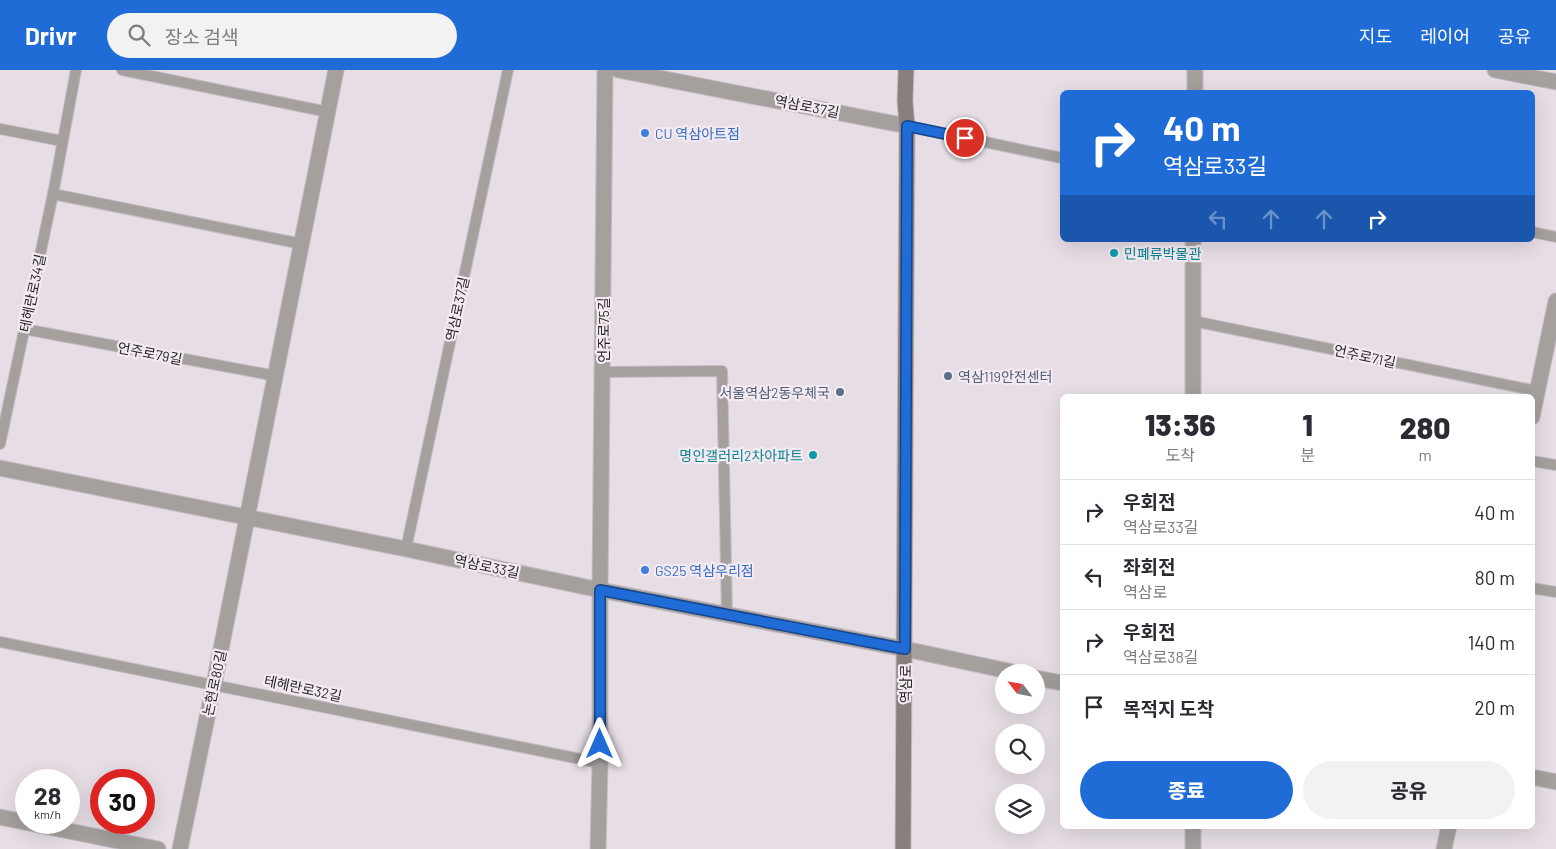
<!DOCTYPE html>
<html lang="ko">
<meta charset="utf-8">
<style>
:root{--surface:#fff;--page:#f2f2f3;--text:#2b2b33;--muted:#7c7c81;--line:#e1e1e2;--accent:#206cd7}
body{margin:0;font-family:Barlow,"Noto Sans KR",sans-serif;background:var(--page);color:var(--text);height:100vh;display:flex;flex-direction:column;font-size:19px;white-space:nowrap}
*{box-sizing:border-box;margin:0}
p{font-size:16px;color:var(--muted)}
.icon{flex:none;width:28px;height:28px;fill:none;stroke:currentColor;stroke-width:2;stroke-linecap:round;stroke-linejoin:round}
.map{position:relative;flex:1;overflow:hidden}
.side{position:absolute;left:1060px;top:324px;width:475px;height:435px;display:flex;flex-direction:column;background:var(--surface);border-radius:8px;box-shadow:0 5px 20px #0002}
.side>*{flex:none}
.top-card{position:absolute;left:1060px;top:20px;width:475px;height:152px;border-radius:8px;box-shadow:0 5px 20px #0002;background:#206cd7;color:#fff;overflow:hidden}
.needle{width:32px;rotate:302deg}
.controls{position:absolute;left:995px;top:594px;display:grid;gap:10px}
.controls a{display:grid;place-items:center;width:50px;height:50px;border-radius:50%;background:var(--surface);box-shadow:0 5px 20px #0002;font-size:25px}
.speed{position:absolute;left:15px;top:699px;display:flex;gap:10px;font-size:25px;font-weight:700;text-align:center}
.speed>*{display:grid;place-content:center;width:65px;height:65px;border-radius:50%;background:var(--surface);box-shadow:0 5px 20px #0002;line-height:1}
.speed small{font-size:12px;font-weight:400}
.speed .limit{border:8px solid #d22;background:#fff;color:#111}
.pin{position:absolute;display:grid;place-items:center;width:42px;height:42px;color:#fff;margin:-21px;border:2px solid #fff;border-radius:50%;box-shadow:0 1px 5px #0007}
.me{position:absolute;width:55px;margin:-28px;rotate:0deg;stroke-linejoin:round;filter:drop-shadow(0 0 4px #0008)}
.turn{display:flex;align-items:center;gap:18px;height:105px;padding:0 20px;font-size:22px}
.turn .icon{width:65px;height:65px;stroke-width:2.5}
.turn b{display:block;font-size:35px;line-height:42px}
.lanes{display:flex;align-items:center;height:48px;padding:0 20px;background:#0003;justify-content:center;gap:25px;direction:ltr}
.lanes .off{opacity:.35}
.eta{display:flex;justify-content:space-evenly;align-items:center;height:85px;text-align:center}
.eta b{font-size:30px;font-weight:800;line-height:35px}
.cta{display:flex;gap:10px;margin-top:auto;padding:10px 20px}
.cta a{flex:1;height:58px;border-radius:30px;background:var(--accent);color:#fff;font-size:20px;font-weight:800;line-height:58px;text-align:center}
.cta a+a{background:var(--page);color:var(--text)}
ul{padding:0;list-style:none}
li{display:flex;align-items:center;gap:15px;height:65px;padding:0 20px;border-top:1px solid var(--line)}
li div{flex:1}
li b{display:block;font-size:19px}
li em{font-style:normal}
header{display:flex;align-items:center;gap:30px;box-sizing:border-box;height:70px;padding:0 25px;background:var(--accent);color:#fff}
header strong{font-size:24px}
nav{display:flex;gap:28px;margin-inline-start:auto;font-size:18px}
.search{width:350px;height:45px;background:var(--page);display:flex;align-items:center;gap:12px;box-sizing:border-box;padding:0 18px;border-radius:28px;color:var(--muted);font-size:19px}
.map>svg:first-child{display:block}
</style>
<header>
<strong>Drivr</strong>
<div class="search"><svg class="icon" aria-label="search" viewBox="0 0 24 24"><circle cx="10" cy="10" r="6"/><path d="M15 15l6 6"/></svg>장소 검색</div>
<nav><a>지도</a><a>레이어</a><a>공유</a></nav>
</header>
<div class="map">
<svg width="1556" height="779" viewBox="0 0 1556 779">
<rect width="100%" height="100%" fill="#e6dde5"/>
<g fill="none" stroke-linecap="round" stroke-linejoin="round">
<g stroke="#c3bbc2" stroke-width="12">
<g id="service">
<polyline points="122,0 328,42"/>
<polyline points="907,56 1062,88"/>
<polyline points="0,59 62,71"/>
<polyline points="53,124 302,174"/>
<polyline points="1532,162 1556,167"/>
<polyline points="1193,251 1537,321"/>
<polyline points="24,259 276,306"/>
<polyline points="602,302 722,301 727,544"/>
<polyline points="0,374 53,124 76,0"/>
<polyline points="1532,391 1556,395"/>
<polyline points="406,479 508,0"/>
<polyline points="1532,518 1556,522"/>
<polyline points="0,572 600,693"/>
</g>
</g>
<g stroke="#c3bbc2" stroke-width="17">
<g id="minor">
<polyline points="618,0 907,56"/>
<polyline points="1495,0 1556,12"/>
<polyline points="1195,22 1195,0"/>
<polyline points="1193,170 1193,326"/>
<polyline points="1532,347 1556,231"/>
<polyline points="0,398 406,479 600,520 905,579 1013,602"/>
<polyline points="1036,608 1062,613"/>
<polyline points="1532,707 1556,712"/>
<polyline points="0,747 158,779"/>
<polyline points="1193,756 1193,779"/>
<polyline points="180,779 214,614 336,0"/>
<polyline points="598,779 600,693 600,520 605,0"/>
<polyline points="1444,779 1449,756"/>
</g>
</g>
<g stroke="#c3bbc2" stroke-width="17">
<polyline id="secondary" points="903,779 907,56 905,31 906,0"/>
</g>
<use href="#service" stroke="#a59f9e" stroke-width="10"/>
<use href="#minor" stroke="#a59f9e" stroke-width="15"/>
<use href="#secondary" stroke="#887f7e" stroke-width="15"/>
</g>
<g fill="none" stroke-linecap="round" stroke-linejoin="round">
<g stroke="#15468c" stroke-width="12">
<polyline id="route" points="600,674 600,520 905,579 907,56 965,68"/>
</g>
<use href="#route" stroke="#206cd7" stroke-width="9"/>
</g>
<g fill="#3f7fe0" stroke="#f4eaf2" stroke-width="2">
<circle cx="645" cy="63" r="5"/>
<circle cx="645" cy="500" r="5"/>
</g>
<g fill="#0f9aa8" stroke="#f4eaf2" stroke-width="2">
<circle cx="1114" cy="183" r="5"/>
<circle cx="813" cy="385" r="5"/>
</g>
<g fill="#5c6f8a" stroke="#f4eaf2" stroke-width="2">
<circle cx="948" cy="306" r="5"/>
<circle cx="840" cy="322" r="5"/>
</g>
<g text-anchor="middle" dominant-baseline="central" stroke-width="4.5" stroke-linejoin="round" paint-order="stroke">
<g font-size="14" fill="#221f22" stroke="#f4eaf2">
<text transform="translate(807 36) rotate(11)">역삼로37길</text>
<text transform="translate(32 223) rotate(-78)">테헤란로34길</text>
<text transform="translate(457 239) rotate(-78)">역삼로37길</text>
<text transform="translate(603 260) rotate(-90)">언주로75길</text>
<text transform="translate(150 283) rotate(11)">언주로79길</text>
<text transform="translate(1365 286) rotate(12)">언주로71길</text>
<text transform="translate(487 496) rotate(12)">역삼로33길</text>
<text transform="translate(214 613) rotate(-78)">논현로80길</text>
<text transform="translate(905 614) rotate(-90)">역삼로</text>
<text transform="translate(303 618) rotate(12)">테헤란로32길</text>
</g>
<g font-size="14" fill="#366cbe" stroke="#f4eaf2" text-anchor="start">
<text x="655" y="63">CU 역삼아트점</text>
<text x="655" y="500">GS25 역삼우리점</text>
</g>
<g font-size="14" fill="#0d838f" stroke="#f4eaf2" text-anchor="start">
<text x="1124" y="183">민폐류박물관</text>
<text x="803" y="385" text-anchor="end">명인갤러리2차아파트</text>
</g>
<g font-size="14" fill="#4e5e75" stroke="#f4eaf2" text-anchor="start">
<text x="958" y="306">역삼119안전센터</text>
<text x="830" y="322" text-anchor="end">서울역삼2동우체국</text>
</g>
</g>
</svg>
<div class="controls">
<a><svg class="needle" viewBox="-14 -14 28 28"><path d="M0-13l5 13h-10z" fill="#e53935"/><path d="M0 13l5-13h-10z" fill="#7c7c81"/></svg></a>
<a><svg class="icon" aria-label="search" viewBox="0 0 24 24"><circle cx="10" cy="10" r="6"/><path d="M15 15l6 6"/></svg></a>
<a><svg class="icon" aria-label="layers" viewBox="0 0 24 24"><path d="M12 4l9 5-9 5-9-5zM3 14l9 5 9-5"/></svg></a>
</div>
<div class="speed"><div>28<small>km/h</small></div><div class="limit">30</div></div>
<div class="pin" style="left:965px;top:68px;background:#d93025"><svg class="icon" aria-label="arrive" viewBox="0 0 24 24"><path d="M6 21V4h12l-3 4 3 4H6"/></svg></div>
<svg class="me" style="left:600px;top:674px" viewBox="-20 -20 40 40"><path d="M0-17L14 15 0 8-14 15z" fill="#206cd7" stroke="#fff" stroke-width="4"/></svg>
<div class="top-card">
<div class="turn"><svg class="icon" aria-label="right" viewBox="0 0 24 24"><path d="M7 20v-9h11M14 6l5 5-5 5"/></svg><div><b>40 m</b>역삼로33길</div></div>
<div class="lanes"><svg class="icon off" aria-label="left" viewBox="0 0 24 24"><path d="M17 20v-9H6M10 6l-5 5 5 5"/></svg><svg class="icon off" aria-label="ahead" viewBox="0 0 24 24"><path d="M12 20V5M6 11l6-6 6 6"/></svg><svg class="icon off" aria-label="ahead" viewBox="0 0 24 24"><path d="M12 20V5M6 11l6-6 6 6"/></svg><svg class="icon" aria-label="right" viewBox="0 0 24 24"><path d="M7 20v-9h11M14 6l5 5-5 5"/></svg></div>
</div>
<section class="side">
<div class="eta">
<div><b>13:36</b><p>도착</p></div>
<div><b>1</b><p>분</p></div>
<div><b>280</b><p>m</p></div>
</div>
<ul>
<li><svg class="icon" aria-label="right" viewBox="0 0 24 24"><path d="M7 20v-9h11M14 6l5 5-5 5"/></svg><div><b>우회전</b><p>역삼로33길</p></div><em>40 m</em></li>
<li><svg class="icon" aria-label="left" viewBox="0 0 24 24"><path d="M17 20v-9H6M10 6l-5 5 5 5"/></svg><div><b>좌회전</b><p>역삼로</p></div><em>80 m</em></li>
<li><svg class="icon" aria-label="right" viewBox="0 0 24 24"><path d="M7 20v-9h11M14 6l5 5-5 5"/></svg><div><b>우회전</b><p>역삼로38길</p></div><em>140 m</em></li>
<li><svg class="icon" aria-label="arrive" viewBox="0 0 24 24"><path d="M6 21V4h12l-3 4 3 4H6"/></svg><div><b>목적지 도착</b></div><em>20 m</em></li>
</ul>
<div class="cta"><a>종료</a><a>공유</a></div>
</section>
</div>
